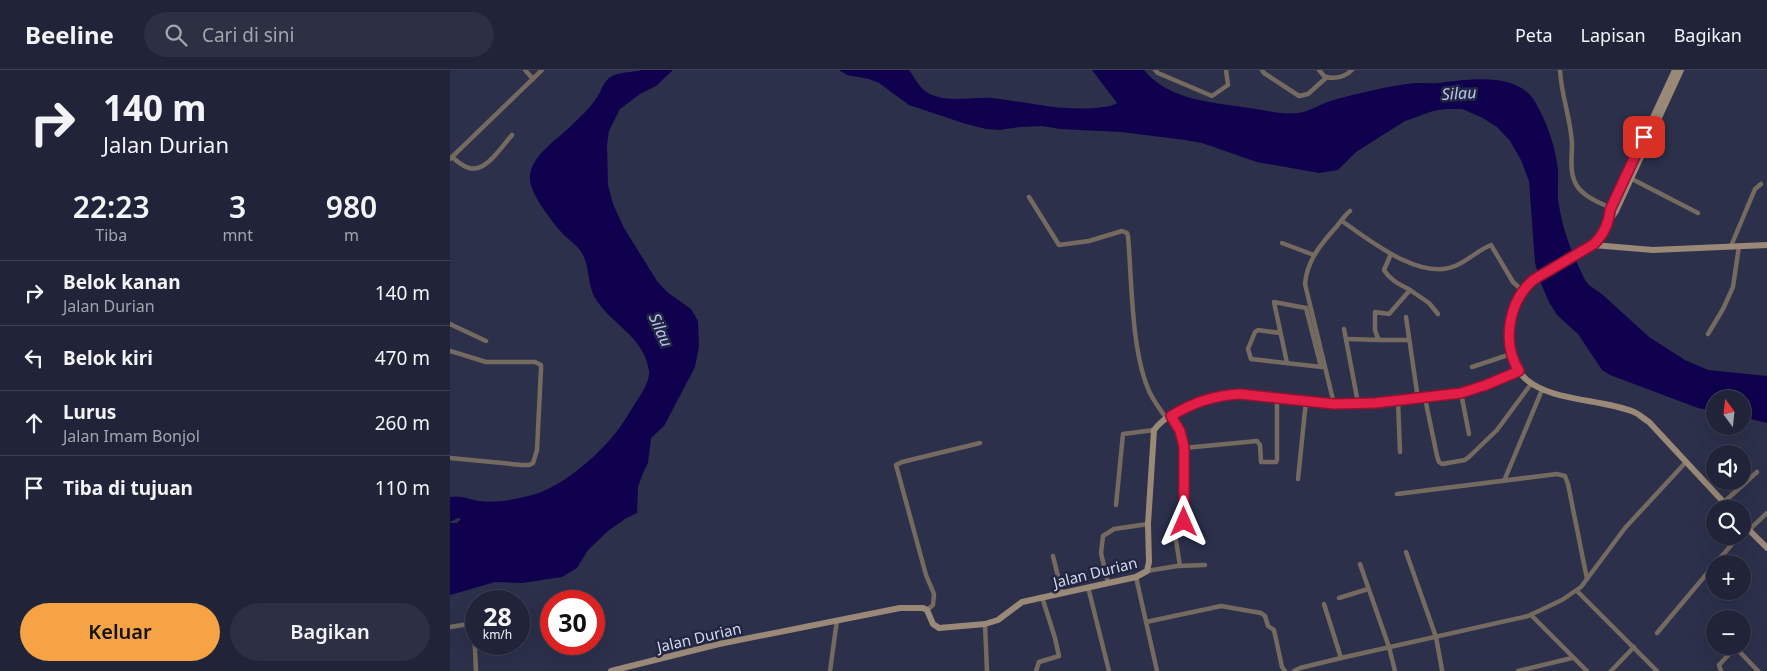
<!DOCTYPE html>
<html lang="id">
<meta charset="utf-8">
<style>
:root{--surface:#212438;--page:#2d3043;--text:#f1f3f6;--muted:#a2a4ae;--line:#3e4153;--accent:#f5a345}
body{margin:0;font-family:"Noto Sans",sans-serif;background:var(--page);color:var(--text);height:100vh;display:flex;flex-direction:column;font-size:19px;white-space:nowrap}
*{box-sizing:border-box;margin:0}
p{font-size:16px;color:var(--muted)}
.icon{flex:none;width:28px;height:28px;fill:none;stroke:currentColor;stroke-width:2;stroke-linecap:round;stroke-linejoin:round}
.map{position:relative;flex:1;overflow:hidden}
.drawer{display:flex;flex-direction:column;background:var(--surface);width:450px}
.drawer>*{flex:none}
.hud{background:#212438;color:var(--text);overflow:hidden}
.needle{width:32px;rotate:345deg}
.tools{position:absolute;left:1256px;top:320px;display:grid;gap:10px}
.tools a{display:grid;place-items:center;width:45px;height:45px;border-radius:50%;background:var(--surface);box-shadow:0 5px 20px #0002,0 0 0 1px var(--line);font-size:25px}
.speed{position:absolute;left:15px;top:520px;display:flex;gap:10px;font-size:25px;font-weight:700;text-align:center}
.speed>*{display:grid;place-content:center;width:65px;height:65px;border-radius:50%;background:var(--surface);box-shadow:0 5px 20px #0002,0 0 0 1px var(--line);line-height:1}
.speed small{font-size:12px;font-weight:400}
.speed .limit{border:8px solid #d22;background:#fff;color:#111}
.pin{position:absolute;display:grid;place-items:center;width:42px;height:42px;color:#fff;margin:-21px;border-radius:10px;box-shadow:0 2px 8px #0006}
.me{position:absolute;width:55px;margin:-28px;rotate:0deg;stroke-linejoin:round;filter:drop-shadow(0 0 4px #0008)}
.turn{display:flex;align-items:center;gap:18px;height:105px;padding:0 20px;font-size:22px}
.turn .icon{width:65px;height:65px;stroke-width:2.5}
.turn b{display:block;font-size:35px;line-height:42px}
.eta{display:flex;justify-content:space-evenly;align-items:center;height:85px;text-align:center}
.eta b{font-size:30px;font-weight:600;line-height:35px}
.primary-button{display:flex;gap:10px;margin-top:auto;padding:10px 20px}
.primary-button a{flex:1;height:58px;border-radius:30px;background:var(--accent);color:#111;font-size:20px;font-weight:600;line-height:58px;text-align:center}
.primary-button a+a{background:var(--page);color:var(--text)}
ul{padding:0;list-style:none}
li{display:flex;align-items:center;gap:15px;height:65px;padding:0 20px;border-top:1px solid var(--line)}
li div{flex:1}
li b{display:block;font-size:19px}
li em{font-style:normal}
header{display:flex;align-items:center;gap:30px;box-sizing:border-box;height:70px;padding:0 25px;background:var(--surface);border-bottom:1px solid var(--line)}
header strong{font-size:24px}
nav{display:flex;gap:28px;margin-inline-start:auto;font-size:18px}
.search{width:350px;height:45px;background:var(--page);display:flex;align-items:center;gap:12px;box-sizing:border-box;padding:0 18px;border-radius:28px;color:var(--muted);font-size:19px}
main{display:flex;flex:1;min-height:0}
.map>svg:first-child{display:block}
</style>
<header>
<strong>Beeline</strong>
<div class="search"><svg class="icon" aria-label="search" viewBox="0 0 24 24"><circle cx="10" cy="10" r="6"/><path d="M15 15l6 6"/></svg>Cari di sini</div>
<nav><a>Peta</a><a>Lapisan</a><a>Bagikan</a></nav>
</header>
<main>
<section class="drawer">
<div class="hud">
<div class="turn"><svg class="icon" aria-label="right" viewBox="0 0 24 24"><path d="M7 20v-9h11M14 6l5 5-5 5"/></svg><div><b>140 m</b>Jalan Durian</div></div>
</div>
<div class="eta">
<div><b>22:23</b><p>Tiba</p></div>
<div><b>3</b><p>mnt</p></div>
<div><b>980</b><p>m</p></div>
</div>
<ul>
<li><svg class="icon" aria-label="right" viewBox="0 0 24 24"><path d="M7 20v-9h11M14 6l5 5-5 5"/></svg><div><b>Belok kanan</b><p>Jalan Durian</p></div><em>140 m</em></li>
<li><svg class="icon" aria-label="left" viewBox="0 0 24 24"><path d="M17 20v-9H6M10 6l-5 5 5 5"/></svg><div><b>Belok kiri</b></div><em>470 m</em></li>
<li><svg class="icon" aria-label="ahead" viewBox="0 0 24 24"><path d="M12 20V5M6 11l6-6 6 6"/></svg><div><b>Lurus</b><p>Jalan Imam Bonjol</p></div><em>260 m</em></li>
<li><svg class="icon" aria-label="arrive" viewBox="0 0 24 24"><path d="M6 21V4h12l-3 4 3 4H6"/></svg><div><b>Tiba di tujuan</b></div><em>110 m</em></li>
</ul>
<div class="primary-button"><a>Keluar</a><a>Bagikan</a></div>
</section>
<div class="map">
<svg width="1317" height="601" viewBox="0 0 1317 601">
<rect width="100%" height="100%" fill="#2c304b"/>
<g fill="#10014e">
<path d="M192,0H223L206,16L190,24L170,39L159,61L157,75L158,115L163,134L174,158L207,211L217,222L241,239L248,251L249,276L245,297L214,356L201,368L198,393L193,403L188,417L187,443L175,449L158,461L138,480L127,498L112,507L72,513L45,512L0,525V453H7L11,449L8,448L0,452V427C11,425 19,429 29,431C45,433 63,430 78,426C108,420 144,389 163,366C172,356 179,343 186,332C192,323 200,311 199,301C194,265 159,254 144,226C137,212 140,197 132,183C127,175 120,171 113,164C103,153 81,125 80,110C78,87 108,69 122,55C130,47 139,39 145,30C151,23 152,14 159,8C169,1 181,3 192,0Z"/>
<path d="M389,0H459C467,11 471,22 485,26C504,32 524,27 542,28C578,32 609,41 645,38C653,37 661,37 667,33L642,0H694C719,31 763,32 799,38C814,40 832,45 848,43C862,41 873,32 887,29C910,23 934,17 957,14C967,12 977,14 988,13C1015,10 1065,1 1084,30C1095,48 1104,72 1107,93C1110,107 1106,121 1109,135C1113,162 1123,185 1135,210L1139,215L1153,225L1199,267L1235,290L1258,300L1317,306V353L1293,347L1292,329H1265V341L1248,338L1160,305L1152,300L1128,264L1107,245L1099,232L1092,216L1085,193L1079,111L1071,90L1060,71L1047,57L1031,47L1012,39H996L983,41L955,51L906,82L888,100L869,103L807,92L752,73L735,70L671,62L610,59L592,56L570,57L549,60L536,59L516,54L459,35L429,13L419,9L397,5Z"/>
</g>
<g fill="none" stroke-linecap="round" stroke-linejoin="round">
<polyline stroke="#454963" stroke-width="4.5" stroke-dasharray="4.5 2" stroke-linecap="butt" points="1283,473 1289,466"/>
<g stroke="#756a5f" stroke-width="4.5">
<polyline points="75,0 83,9"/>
<polyline points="705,0 708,3 762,26 778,15 776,0"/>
<polyline points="812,0 814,3 849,26 858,24 877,7"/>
<path d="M869,0L875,7C885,9 894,8 902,0"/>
<path d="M1110,0C1111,25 1121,49 1122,74C1122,88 1119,103 1127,116C1134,127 1151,133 1162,139"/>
<path d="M2,87C7,91 12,96 19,98C36,103 52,76 62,65"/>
<polyline points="0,89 92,0"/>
<polyline points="1182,109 1248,143"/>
<path d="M579,127L609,175L639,171L672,161L677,163L678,166C682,211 681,283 700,323C705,333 711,341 717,349"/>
<path d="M892,151C919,170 970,211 1005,196C1018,191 1028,180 1041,175L1063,212L1073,221"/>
<polyline points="832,173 864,185"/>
<polyline points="1281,176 1305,119 1311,114"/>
<path d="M941,184L934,200C940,210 949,214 960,220L939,244L925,242V260L928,269L931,270H959"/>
<polyline points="960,220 979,233 988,244"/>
<polyline points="956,247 968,329"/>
<polyline points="0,254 36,271"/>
<polyline points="894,259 908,333"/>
<polyline points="830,263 808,260 805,262 798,279 801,289 872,297"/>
<polyline points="1258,264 1273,239 1283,217 1289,176"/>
<polyline points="897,269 930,270"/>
<polyline points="0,281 36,292 85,292 91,295 91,299 87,380 83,393 79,395 72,395 0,388"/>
<polyline points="837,293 824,232 856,238 871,297"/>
<polyline points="1022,297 1061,284"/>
<polyline points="1011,323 1019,364"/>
<polyline points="975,328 987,386 989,392 992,394 1015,390 1020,386 1047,360 1081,314"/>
<polyline points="948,331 950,382"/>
<path d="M884,334L855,214C857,190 871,174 887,156C891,151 895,145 900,141"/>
<polyline points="721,346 730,361 734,377 734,449 732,455 725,464 730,496"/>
<polyline points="734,378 807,371 810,375 811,392 826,392 827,390 827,328"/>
<polyline points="848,409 856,331"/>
<polyline points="1054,411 1092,320"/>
<polyline points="947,424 1107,404 1115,406 1118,414 1137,509"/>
<polyline points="1274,432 1307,402"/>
<polyline points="666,435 673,364 704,360"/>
<polyline points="1299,460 1317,443"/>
<polyline points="956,482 986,567 992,600"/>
<polyline points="603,486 612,523"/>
<polyline points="910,494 939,577 945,601"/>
<polyline points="1265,494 1283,473"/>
<polyline points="697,501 727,496 755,495"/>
<polyline points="686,507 707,601"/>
<polyline points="658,513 651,483 653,466 664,459 698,454"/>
<polyline points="638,517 659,601"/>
<polyline points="1127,521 1207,601"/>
<polyline points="889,528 918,519"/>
<polyline points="874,534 891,588"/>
<polyline points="477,540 483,535 484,524 476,505 446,395 452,392 530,373"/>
<polyline points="1081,545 1137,601"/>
<polyline points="696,552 771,536 811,543 815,546 818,556 824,560 832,597 835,601"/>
<polyline points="535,554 537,601"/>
<polyline points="0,557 19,554 24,558 26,601"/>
<polyline points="1207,563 1265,494"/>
<polyline points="380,601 387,550"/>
<polyline points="586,601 589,592 609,586 605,568 592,527"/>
<polyline points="844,601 850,598 891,588 1078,546 1112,530 1131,517 1175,458 1236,392"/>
<polyline points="1068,601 1122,588"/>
<polyline points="1161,601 1184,577"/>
<polyline points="1271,601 1269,595 1283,580 1287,579 1308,601"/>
</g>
<g stroke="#9a8977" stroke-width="6">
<path d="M1231,0L1166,141L1143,175C1104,198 1062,210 1059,263C1056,337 1137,323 1184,342C1189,344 1194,349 1199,352L1280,439"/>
<polyline points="1161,147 1160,140 1225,0"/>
<polyline points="1143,175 1203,180 1317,175"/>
<polyline points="1292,453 1317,478"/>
<path d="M161,601L269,574L450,538H473L477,540L483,554L489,558L535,554L548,550L572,532L686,507L697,501L699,492L698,454L704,360C722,337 763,325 790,324L884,334L925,333L1011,323L1036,315L1069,301"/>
</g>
</g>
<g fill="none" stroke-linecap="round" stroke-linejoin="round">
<g stroke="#92132f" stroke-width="12">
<path id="route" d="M734,452V377L730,361L721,346C742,333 766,325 790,324L884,334L925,333L1011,323L1036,315L1069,301C1052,274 1058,234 1081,212C1086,207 1094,204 1100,200C1115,191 1129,183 1144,174C1153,165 1159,153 1160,140L1194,67"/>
</g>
<use href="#route" stroke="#e11d48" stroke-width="9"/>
</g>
<g text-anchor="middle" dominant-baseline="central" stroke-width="5" stroke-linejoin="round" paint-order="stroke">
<g font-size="15" fill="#d5d9eb" stroke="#222641">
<text transform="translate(645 502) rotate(-14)">Jalan Durian</text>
<text transform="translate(249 567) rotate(-13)">Jalan Durian</text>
</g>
<g font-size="16" font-style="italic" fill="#bbc4f0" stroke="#222641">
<text transform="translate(1009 23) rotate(-3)">Silau</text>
<text transform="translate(211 260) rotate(66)">Silau</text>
</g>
</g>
</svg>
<div class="tools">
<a><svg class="needle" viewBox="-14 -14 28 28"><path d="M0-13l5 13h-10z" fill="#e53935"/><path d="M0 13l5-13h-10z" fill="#a2a4ae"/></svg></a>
<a><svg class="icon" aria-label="sound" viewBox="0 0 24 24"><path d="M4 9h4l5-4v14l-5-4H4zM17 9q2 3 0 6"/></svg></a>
<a><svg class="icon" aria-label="search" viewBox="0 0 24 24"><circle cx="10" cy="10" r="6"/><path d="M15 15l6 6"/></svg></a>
<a>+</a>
<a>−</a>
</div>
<div class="speed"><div>28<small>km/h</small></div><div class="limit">30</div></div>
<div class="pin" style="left:1194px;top:67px;background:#d93025"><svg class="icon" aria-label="arrive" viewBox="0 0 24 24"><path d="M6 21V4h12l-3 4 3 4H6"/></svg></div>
<svg class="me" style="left:734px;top:452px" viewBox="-20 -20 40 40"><path d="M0-17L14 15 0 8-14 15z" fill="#e11d48" stroke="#fff" stroke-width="4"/></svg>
</div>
</main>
